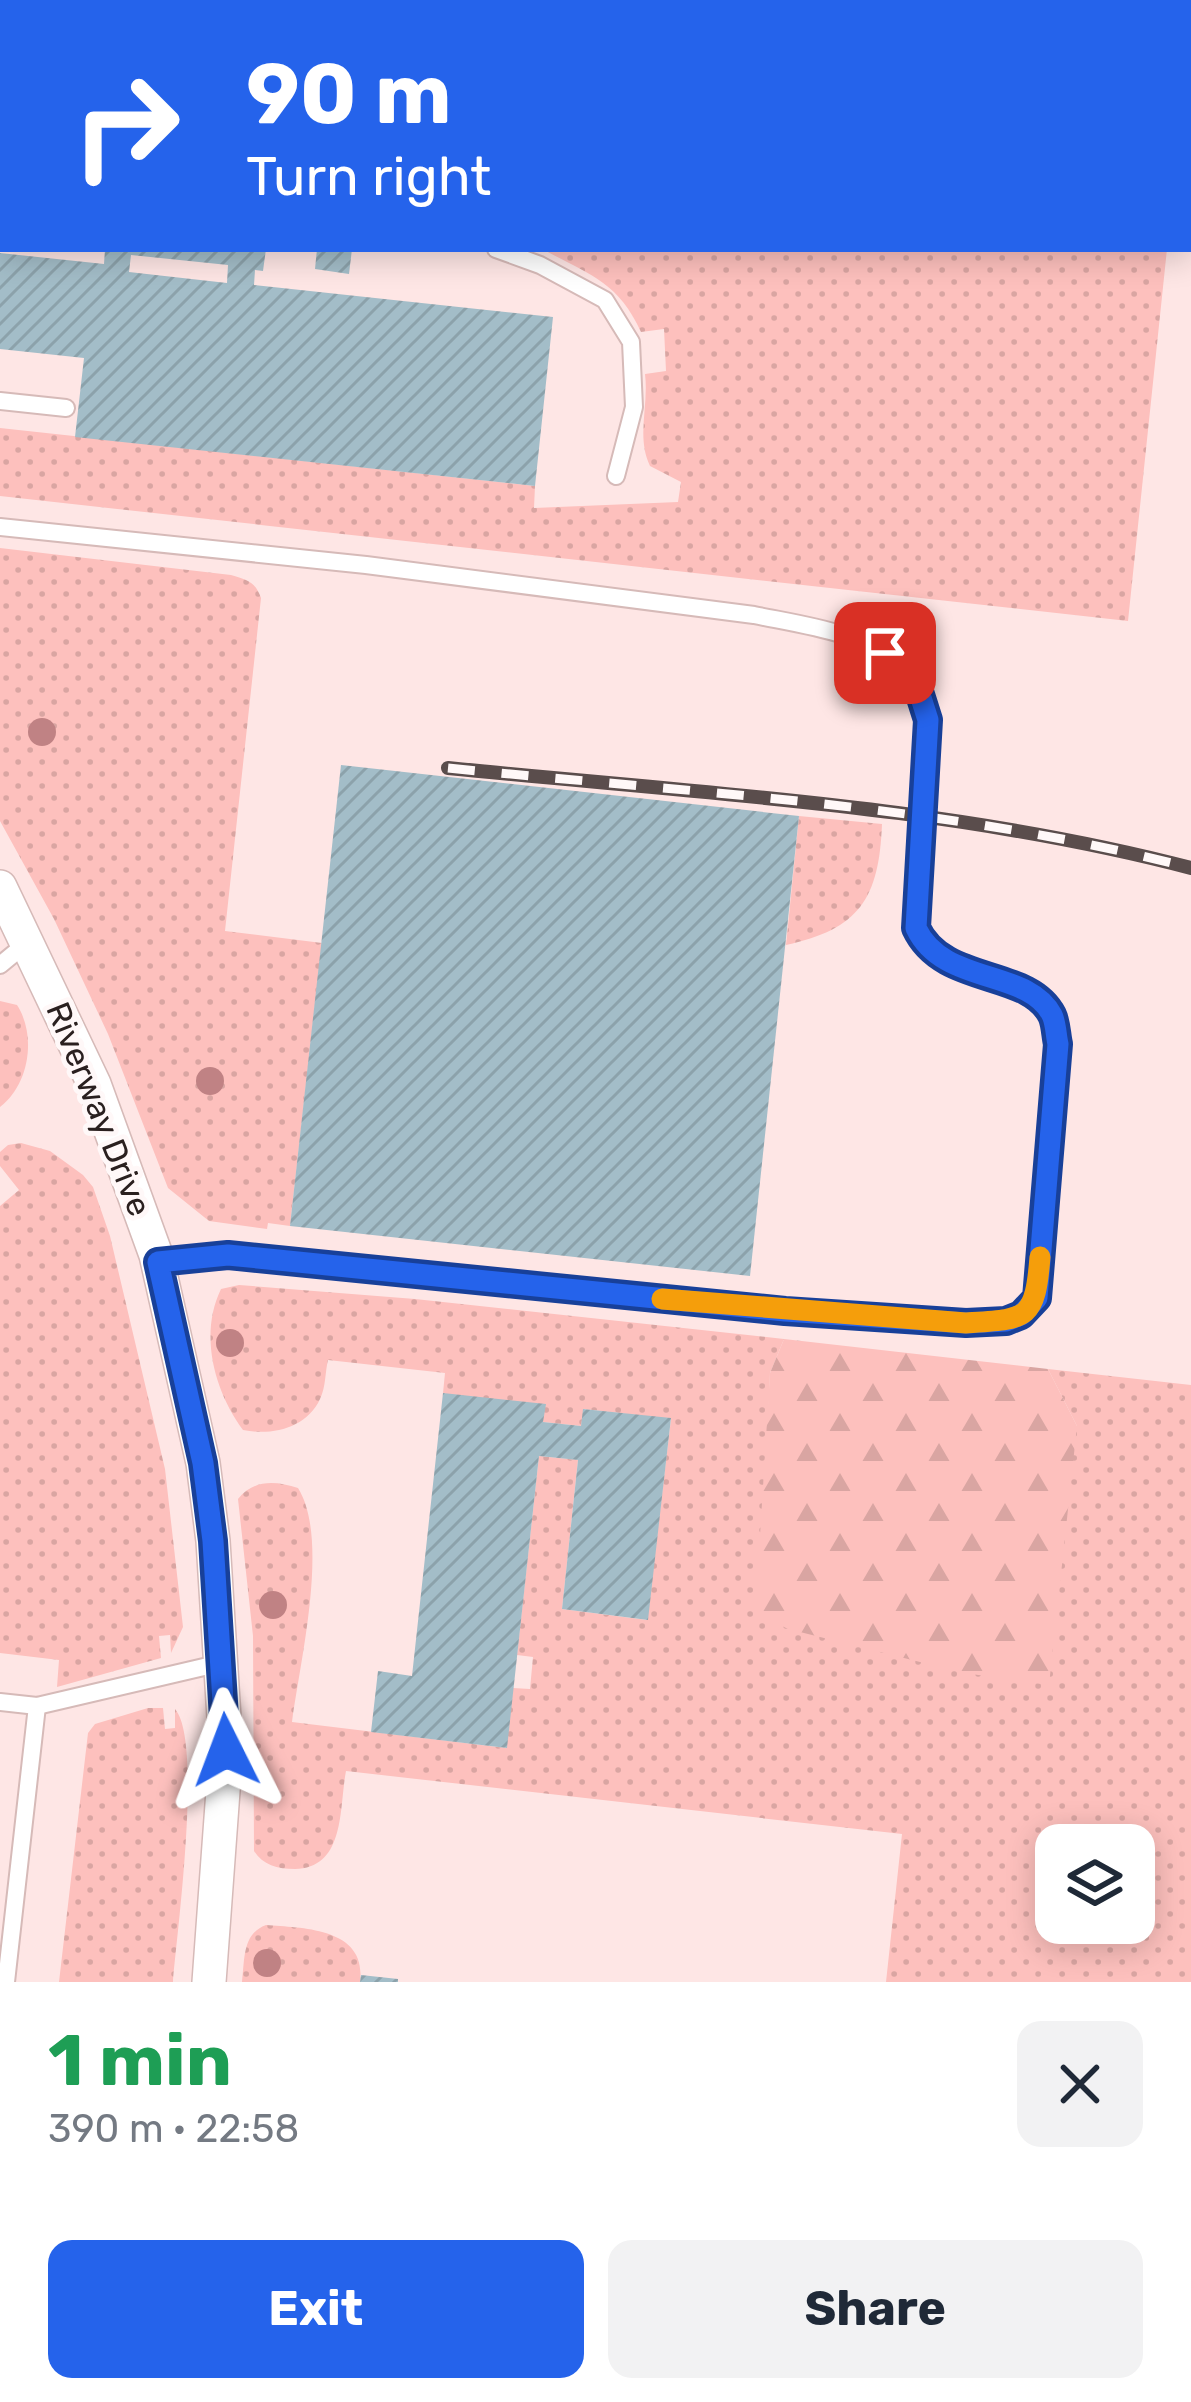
<!DOCTYPE html>
<meta charset="utf-8">
<style>
:root{--surface:#fff;--page:#f2f2f3;--text:#1f2937;--muted:#747a83;--accent:#2563eb}
body{margin:0;font-family:Rubik,sans-serif;background:var(--page);color:var(--text);height:100vh;display:flex;flex-direction:column;font-size:45px;white-space:nowrap}
*{box-sizing:border-box;margin:0}
p{font-size:39px;color:var(--muted)}
.icon{flex:none;width:66px;height:66px;fill:none;stroke:currentColor;stroke-width:2;stroke-linecap:round;stroke-linejoin:round}
.map{position:relative;height:1982px;overflow:hidden}
.sheet{display:flex;flex-direction:column;background:var(--surface);flex:1}
.sheet>*{flex:none}
.top-card{position:absolute;left:0px;top:0px;width:1191px;height:252px;box-shadow:0 6px 30px #0003;background:#2563eb;color:#fff;overflow:hidden}
.tools{position:absolute;left:1035px;top:1824px;display:grid;gap:24px}
.tools a{display:grid;place-items:center;width:120px;height:120px;border-radius:24px;background:var(--surface);box-shadow:0 6px 30px #0003;font-size:60px}
.pin{position:absolute;display:grid;place-items:center;width:102px;height:102px;color:#fff;margin:-51px;border-radius:24px;box-shadow:0 6px 18px #0006}
.me{position:absolute;width:132px;margin:-66px;rotate:357deg;stroke-linejoin:round;filter:drop-shadow(0 0 9px #0008)}
.turn{display:flex;align-items:center;gap:42px;height:252px;padding:0 48px;font-size:54px}
.turn .icon{width:156px;height:156px;stroke-width:2.5}
.turn b{display:block;font-size:84px;line-height:102px}
.round{display:grid;place-items:center;flex:none;width:126px;height:126px;border-radius:24px;background:var(--page)}
.headline{display:flex;align-items:center;justify-content:space-between;height:204px;padding:0 48px}
h1{font-size:72px;font-weight:700;line-height:90px;color:#1e9e55}
.button{display:flex;gap:24px;margin-top:auto;padding:24px 48px}
.button a{flex:1;height:138px;border-radius:24px;background:var(--accent);color:#fff;font-size:48px;font-weight:700;line-height:138px;text-align:center}
.button a+a{background:var(--page);color:var(--text)}
.map>svg:first-child{display:block}
</style>
<div class="map">
<svg width="1191" height="1982" viewBox="0 0 1191 1982">
<defs>
<pattern id="grass-dots" width="8" height="8" patternUnits="userSpaceOnUse" patternTransform="scale(3)"><rect width="8" height="8" fill="#fdc0bd"/><path d="M2 2h.1M6 6h.1" fill="none" stroke="#d9a5a2" stroke-width="1.8" stroke-linecap="round"/></pattern>
<pattern id="forest-firs" width="22" height="20" patternUnits="userSpaceOnUse" patternTransform="scale(3)"><rect width="22" height="20" fill="#fdc0bd"/><path d="M5 1l3.5 6h-7zM16 11l3.5 6h-7z" fill="#d9a5a2"/></pattern>
<pattern id="building-hatch" width="6" height="6" patternUnits="userSpaceOnUse" patternTransform="scale(3)"><rect width="6" height="6" fill="#a3bdc8"/><path d="M-1 1l2-2M0 6l6-6M5 7l2-2" fill="none" stroke="#8ca2ab"/></pattern>
</defs>
<rect width="100%" height="100%" fill="#fee6e5"/>
<g fill="url(#grass-dots)" fill-rule="evenodd">
<polygon points="33,0 337,0 32,3"/>
<polygon points="372,0 1191,0 1191,161 1188,3 371,3"/>
<path d="M542,249H1167L1128,621L0,496V428L535,486L534,508L678,502L681,482L650,466C636,437 649,406 645,374L666,371L664,329L641,332C618,281 588,274 542,249Z"/>
<path d="M0,548L231,575C247,580 255,581 261,598L225,931L322,943L290,1226L268,1223L267,1229L209,1221L168,1188L108,1034L54,919L0,821Z"/>
<path d="M799,816L882,824C879,899 859,929 786,945Z"/>
<path d="M0,1001L17,1005C37,1036 29,1085 0,1107Z"/>
<polygon points="21,1143 50,1151 83,1175 93,1187 110,1236 165,1469 183,1627 171,1653 170,1635 159,1636 161,1658 57,1687 59,1660 0,1653 0,1206 19,1190 0,1166 0,1152 8,1145"/>
<path d="M239,1285L415,1299L784,1339L770,1373L768,1426H1077L1048,1369L1191,1385V1982H886L902,1834L346,1771C339,1807 346,1868 295,1869C277,1869 263,1865 254,1851L253,1636L238,1499C254,1479 276,1481 298,1488C330,1539 300,1661 292,1722L506,1748L513,1688L530,1689L533,1657L517,1655L539,1456L578,1460L562,1609L647,1620L671,1419L584,1409L581,1426L543,1422L443,1393L445,1373L328,1360C325,1372 326,1387 320,1399C307,1428 272,1436 243,1430C214,1391 199,1334 221,1289ZM1056,1845H1134V1923H1056Z"/>
<path d="M148,1708H163L165,1729L175,1728V1709C203,1741 177,1932 173,1982H59L88,1733L95,1724Z"/>
<path d="M266,1925C304,1928 367,1928 360,1982H242C245,1959 242,1934 266,1925Z"/>
</g>
<polygon fill="url(#forest-firs)" points="784,1339 1048,1369 1077,1426 1049,1685 964,1673 788,1629 764,1617 756,1600 770,1373"/>
<g fill="url(#building-hatch)" fill-rule="evenodd">
<path d="M105,249H266L263,271L255,270L254,285L553,317L535,486L75,437L84,358L0,349V253L104,264ZM131,255L228,265L227,283L129,272Z"/>
<polygon points="317,249 352,249 349,274 315,269"/>
<polygon points="341,765 799,816 750,1276 290,1226"/>
<polygon points="443,1393 546,1404 543,1422 581,1426 583,1409 671,1418 648,1620 562,1609 578,1460 539,1456 507,1748 371,1732 378,1671 412,1676"/>
<polygon points="361,1975 398,1979 398,1982 360,1982"/>
</g>
<g fill="none" stroke-linecap="round" stroke-linejoin="round">
<g stroke="#d6bab8" stroke-width="20">
<g id="service">
<polyline points="357,3 357,0"/>
<polyline points="0,116 3,116"/>
<polyline points="496,249 540,265 605,300 631,342 634,407 616,476"/>
<polyline points="0,401 66,408"/>
<path d="M0,527L366,565L754,615C802,625 864,632 902,666C948,707 920,867 916,928C943,986 1027,967 1052,1015C1056,1023 1056,1036 1058,1044L1037,1298L1029,1310L1006,1321L966,1323L785,1311L228,1255L158,1261"/>
<polyline points="0,965 28,942"/>
<polyline points="0,1702 37,1706 221,1663"/>
<polyline points="6,1982 37,1706"/>
</g>
</g>
<g stroke="#d6bab8" stroke-width="36">
<polyline id="minor" points="0,887 94,1084 156,1255 203,1463 213,1541 226,1750 209,1982"/>
</g>
<polyline stroke="#8a7a79" stroke-width="6" stroke-dasharray="12 6" stroke-linecap="butt" points="27,3 28,0"/>
<use href="#service" stroke="#fff" stroke-width="16"/>
<use href="#minor" stroke="#fff" stroke-width="33"/>
<g stroke="#5a4d4c" stroke-width="14">
<path id="rail" d="M448,768C695,793 950,805 1191,868"/>
</g>
<use href="#rail" stroke="#fff8f8" stroke-width="9" stroke-dasharray="27" stroke-linecap="butt"/>
</g>
<g fill="#c08284">
<circle cx="42" cy="732" r="14"/>
<circle cx="210" cy="1081" r="14"/>
<circle cx="230" cy="1343" r="14"/>
<circle cx="273" cy="1605" r="14"/>
<circle cx="267" cy="1963" r="14"/>
</g>
<g fill="none" stroke-linecap="round" stroke-linejoin="round">
<g stroke="#184099" stroke-width="30">
<path id="route" d="M226,1750L213,1541L203,1463L158,1262L228,1255L785,1311L966,1323L1006,1321L1021,1315L1037,1298L1058,1044C1056,1036 1056,1023 1052,1015C1028,968 943,986 916,928L928,720L916,682L904,667L885,653"/>
</g>
<use href="#route" stroke="#2563eb" stroke-width="21"/>
<path stroke="#f59e0b" stroke-width="21" d="M662,1299L966,1323C1027,1319 1035,1321 1040,1257"/>
</g>
<g text-anchor="middle" dominant-baseline="central" stroke-width="10" stroke-linejoin="round" paint-order="stroke">
<g font-size="33" fill="#2a201f" stroke="#fff8f8">
<text transform="translate(99 1109) rotate(68)">Riverway Drive</text>
</g>
</g>
</svg>
<div class="tools">
<a><svg class="icon" aria-label="layers" viewBox="0 0 24 24"><path d="M12 4l9 5-9 5-9-5zM3 14l9 5 9-5"/></svg></a>
</div>
<div class="pin" style="left:885px;top:653px;background:#d93025"><svg class="icon" aria-label="arrive" viewBox="0 0 24 24"><path d="M6 21V4h12l-3 4 3 4H6"/></svg></div>
<svg class="me" style="left:226px;top:1750px" viewBox="-20 -20 40 40"><path d="M0-17L14 15 0 8-14 15z" fill="#2563eb" stroke="#fff" stroke-width="4"/></svg>
<div class="top-card">
<div class="turn"><svg class="icon" aria-label="right" viewBox="0 0 24 24"><path d="M7 20v-9h11M14 6l5 5-5 5"/></svg><div><b>90 m</b>Turn right</div></div>
</div>
</div>
<section class="sheet">
<div class="headline"><div><h1>1 min</h1><p>390 m · 22:58</p></div><a class="round"><svg class="icon" aria-label="close" viewBox="0 0 24 24"><path d="M6 6l12 12M18 6L6 18"/></svg></a></div>
<div class="button"><a>Exit</a><a>Share</a></div>
</section>
